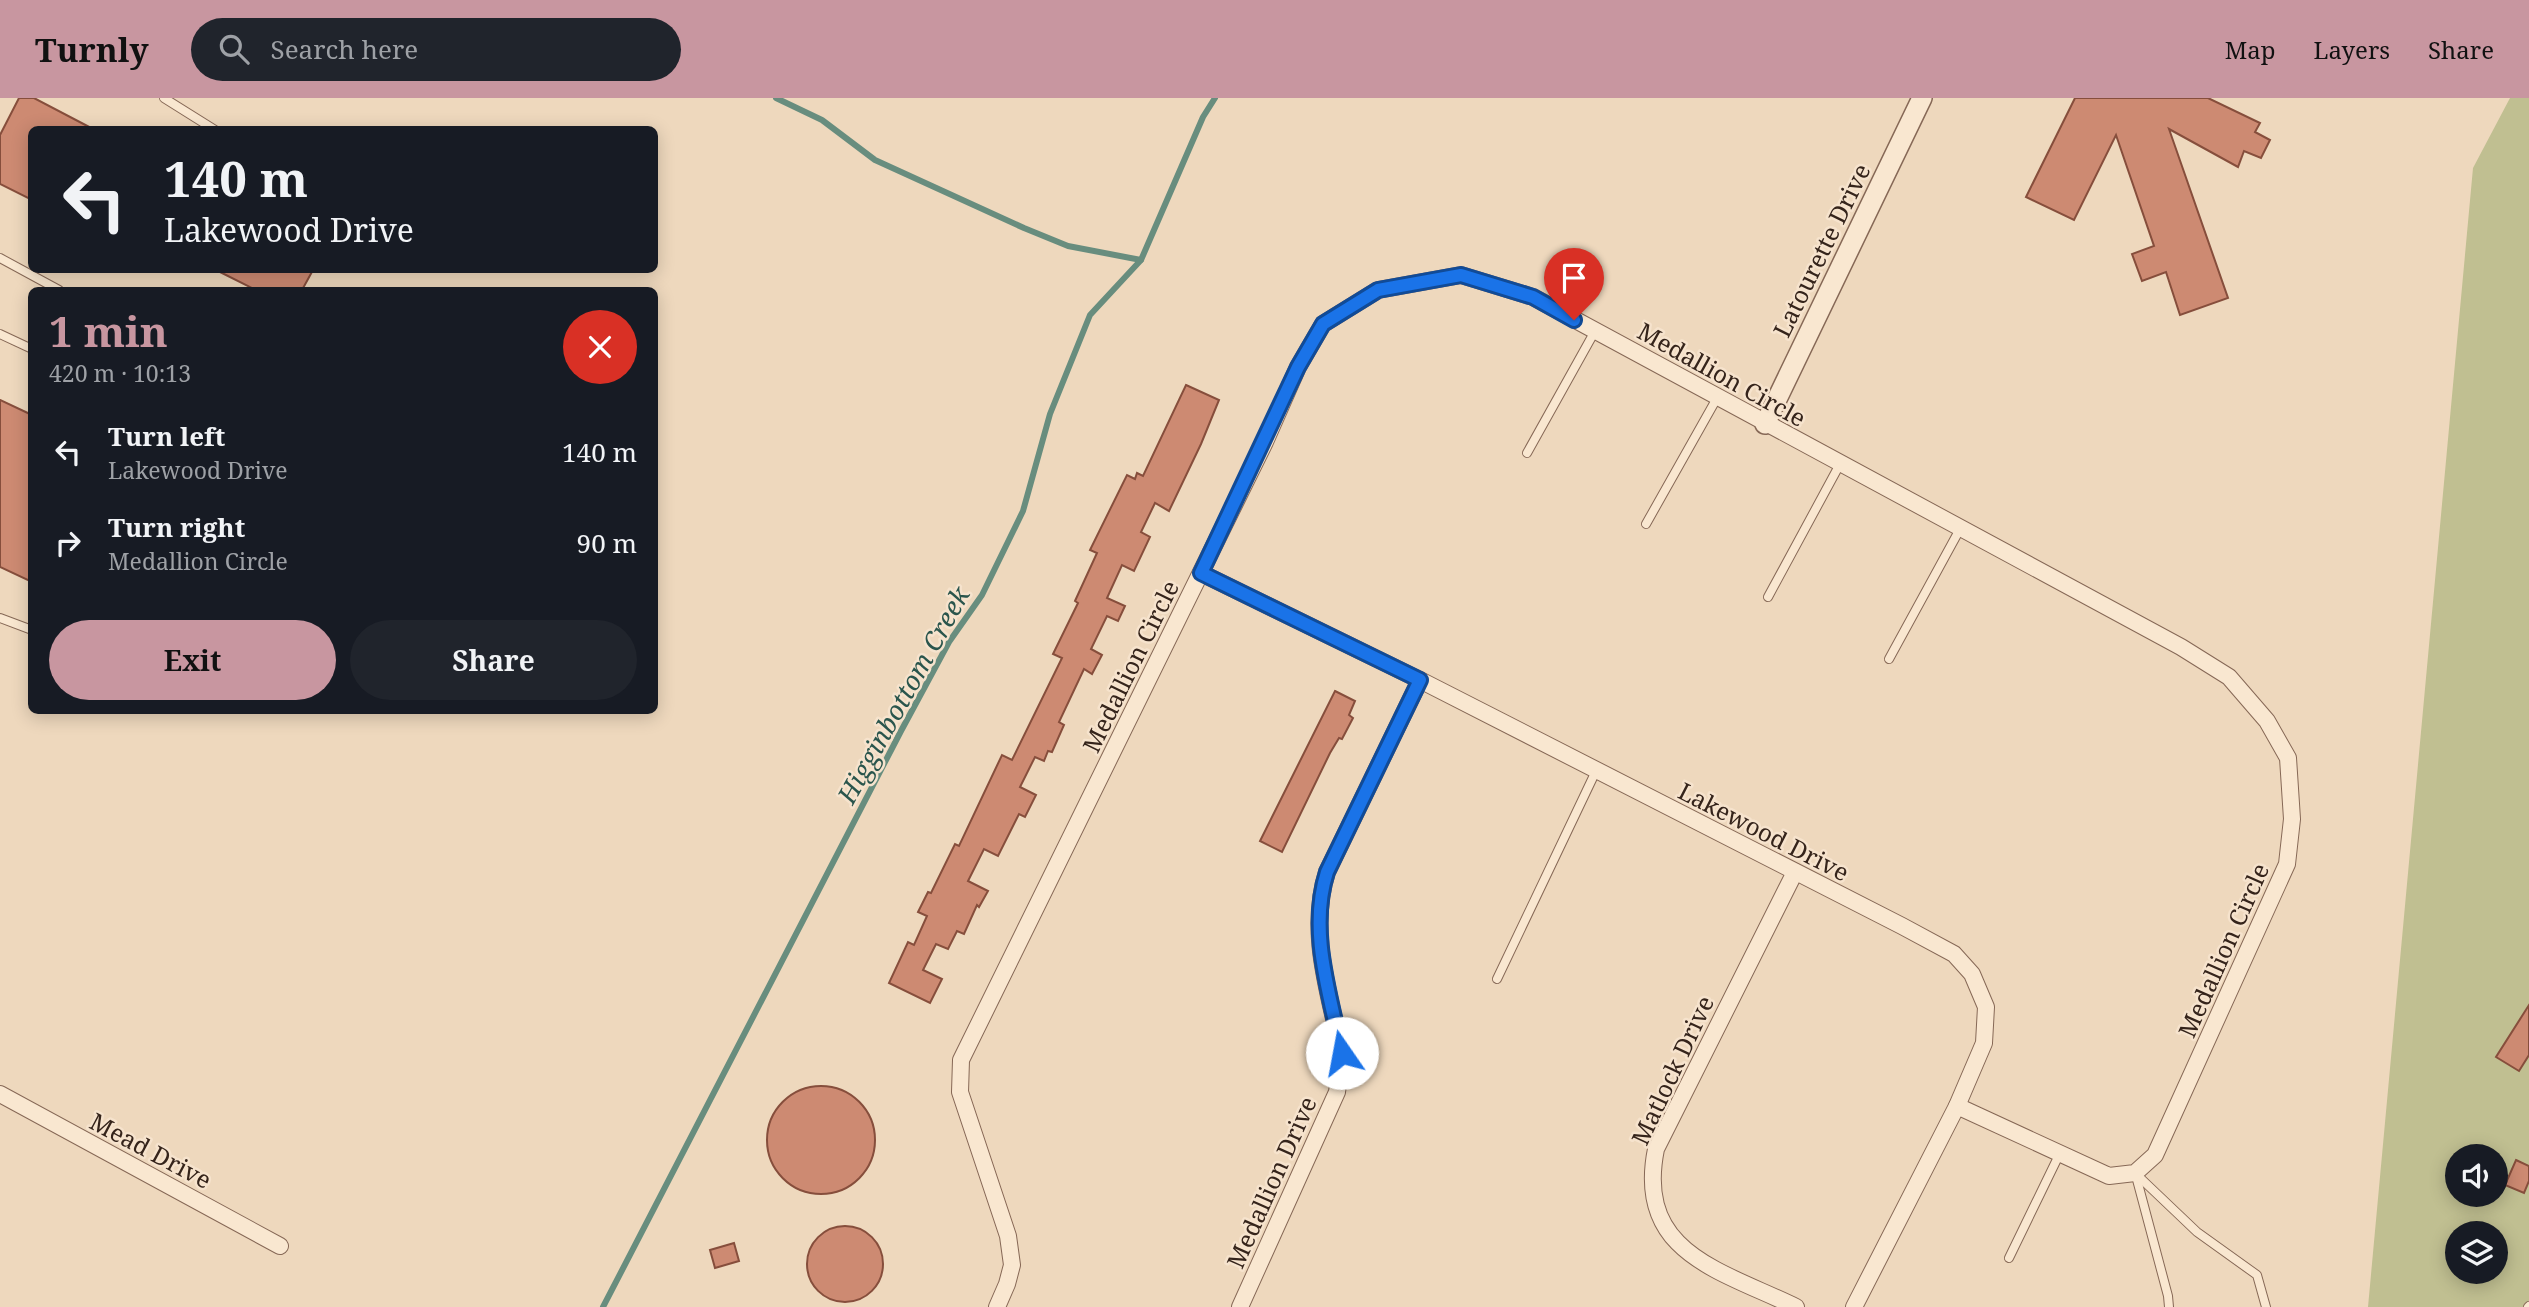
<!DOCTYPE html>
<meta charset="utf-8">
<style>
:root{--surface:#171b24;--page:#20242c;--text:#f1f3f6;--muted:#9ea1a6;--accent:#c896a0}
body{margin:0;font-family:"Noto Serif",serif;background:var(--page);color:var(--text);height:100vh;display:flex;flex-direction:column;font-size:26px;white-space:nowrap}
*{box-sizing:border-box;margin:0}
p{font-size:23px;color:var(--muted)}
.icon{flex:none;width:38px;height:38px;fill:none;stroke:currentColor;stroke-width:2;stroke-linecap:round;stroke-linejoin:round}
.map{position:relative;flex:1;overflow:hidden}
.drawer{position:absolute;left:28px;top:189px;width:630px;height:427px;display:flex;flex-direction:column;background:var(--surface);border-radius:10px;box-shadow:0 4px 18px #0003}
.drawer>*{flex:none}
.guide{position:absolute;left:28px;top:28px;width:630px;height:147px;border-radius:10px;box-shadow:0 4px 18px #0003;background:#171b24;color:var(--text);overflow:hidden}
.fabs{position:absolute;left:2445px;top:1046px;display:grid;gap:14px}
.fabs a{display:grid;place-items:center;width:63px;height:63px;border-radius:50%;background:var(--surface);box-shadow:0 4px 18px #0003;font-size:35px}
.pin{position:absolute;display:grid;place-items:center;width:60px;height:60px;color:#fff;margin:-72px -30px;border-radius:50% 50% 50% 0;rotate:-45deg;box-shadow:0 0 7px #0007}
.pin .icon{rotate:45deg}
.me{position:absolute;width:77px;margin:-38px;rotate:348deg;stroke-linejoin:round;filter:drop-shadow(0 0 5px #0008)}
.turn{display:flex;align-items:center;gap:24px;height:147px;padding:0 21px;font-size:32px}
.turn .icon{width:91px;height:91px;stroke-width:2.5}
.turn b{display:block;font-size:49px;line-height:60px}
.round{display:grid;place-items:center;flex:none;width:74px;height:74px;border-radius:37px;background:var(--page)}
.summary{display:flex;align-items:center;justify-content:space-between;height:119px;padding:0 21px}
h1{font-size:42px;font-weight:700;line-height:52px;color:var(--accent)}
.button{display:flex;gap:14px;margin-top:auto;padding:14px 21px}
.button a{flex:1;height:80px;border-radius:42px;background:var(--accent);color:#111;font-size:28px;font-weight:700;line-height:80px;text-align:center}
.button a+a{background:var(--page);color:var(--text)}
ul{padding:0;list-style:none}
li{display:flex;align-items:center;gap:21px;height:91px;padding:0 21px}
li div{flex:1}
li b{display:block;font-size:26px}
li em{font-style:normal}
header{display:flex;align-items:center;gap:42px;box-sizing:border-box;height:98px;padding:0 35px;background:var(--accent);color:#111}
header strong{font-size:33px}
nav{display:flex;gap:38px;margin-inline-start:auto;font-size:24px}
.search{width:490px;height:63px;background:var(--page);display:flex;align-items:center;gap:18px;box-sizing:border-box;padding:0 24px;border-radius:38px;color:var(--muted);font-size:26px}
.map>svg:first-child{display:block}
</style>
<header>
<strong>Turnly</strong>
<div class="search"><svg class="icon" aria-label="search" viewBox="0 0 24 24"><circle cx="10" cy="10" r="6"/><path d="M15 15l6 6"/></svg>Search here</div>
<nav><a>Map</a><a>Layers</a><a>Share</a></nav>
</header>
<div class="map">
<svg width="2529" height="1209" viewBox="0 0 2529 1209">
<rect width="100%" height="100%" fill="#eed8bd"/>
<path fill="#c0bf91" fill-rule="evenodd" d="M2510,0H2529V1209H2368L2473,70ZM2457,1059H2496V1097H2457ZM2457,1136H2496V1174H2457Z"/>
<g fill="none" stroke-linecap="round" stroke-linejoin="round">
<g stroke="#688d7e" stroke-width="6">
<polyline points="776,0 822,22 875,62 1024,130 1068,148 1141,162"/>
<polyline points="603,1209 901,633 949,544 982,497 1023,413 1050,316 1090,217 1141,162 1203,19 1215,0"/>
</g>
</g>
<g fill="#cd8a72" stroke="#864e3c" stroke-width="2">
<polygon points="19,0 34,0 95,32 32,32 32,102 0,86 0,37"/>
<polygon points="2075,0 2208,0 2260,25 2255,34 2270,42 2261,60 2244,53 2238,69 2169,31 2228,200 2180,217 2166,174 2142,183 2132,156 2154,148 2116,37 2074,122 2026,99"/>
<polygon points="216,172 313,172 302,192 256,192"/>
<polygon points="1186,287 1219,302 1201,346 1169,413 1155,405 1141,434 1150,439 1134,473 1122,467 1107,500 1125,508 1118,523 1107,518 1091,551 1102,557 1092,576 1084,571 1059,624 1064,627 1052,654 1048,653 1044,663 1035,659 1020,689 1036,697 1025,719 1019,716 998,758 984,751 968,783 988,793 979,809 977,807 964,836 957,833 948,851 936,846 923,872 942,881 930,905 889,885 908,844 914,847 927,818 918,814 928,794 931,795 955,746 959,748 1002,657 1012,662 1062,560 1053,556 1078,505 1075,503 1097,455 1090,452 1127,377 1135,381 1137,375 1143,378"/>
<polygon points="0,302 32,317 32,484 0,469"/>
<polygon points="1335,593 1355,603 1349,617 1353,620 1342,641 1339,640 1330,655 1282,754 1260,743"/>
<polygon points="2529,907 2529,957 2519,973 2496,959"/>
<circle cx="821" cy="1042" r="54"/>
<polygon points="2516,1062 2529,1068 2529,1083 2524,1095 2505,1087"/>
<circle cx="845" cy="1166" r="38"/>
<polygon points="734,1145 739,1163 715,1170 710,1152"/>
</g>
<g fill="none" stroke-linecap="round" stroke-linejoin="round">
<g stroke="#866856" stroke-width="10">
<g id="service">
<polyline points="164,0 215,32"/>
<polyline points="0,160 59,192"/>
<polyline points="0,236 32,251"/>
<polyline points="1527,355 1595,233"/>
<polyline points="1646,426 1717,300"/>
<polyline points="1768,499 1840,366"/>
<polyline points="0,520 32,532"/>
<polyline points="1889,561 1960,431"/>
<polyline points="1497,881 1596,673"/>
<polyline points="2135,1075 2197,1134 2257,1177 2266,1209"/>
<polyline points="2136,1078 2168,1198 2169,1209"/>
<polyline points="2009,1160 2060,1055"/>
<polyline points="2528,1209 2529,1208"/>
</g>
</g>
<g stroke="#866856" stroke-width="18">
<g id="minor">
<polyline points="1201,475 1420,582 1902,828 1954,856 1972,876 1986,909 1984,945 1957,1008 1854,1209"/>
<path d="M1795,774L1656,1051C1635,1155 1720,1172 1796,1209"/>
<polyline points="0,996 280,1148"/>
<polyline points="997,1209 1007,1186 1012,1167 1008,1138 960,994 961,962 1265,344 1298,269 1323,226 1378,192 1461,177 1533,199 2181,549 2229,579 2267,623 2288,660 2292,721 2287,766 2155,1057 2135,1075 2109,1078 1957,1008"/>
<path d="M1240,1209L1337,994L1342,955C1329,896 1308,833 1327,774L1420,582"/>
</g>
</g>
<g stroke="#866856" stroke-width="22">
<polyline id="tertiary" points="1765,326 1922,0"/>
</g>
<use href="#service" stroke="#f9e7d0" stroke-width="8"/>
<use href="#minor" stroke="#f9e7d0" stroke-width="16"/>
<use href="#tertiary" stroke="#f9e7d0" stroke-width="19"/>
</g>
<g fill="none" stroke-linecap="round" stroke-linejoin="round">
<g stroke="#114b97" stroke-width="18">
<path id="route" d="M1342,955C1330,896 1308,833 1327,774L1420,582L1201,475L1298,269L1323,226L1378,192L1461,177L1533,199L1574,222"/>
</g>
<use href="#route" stroke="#1a73e8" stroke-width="12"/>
</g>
<g text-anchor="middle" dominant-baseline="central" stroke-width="5" stroke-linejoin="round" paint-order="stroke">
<g font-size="24" fill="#35241b" stroke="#f6e3cd">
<text transform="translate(1821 152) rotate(-64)">Latourette Drive</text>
<text transform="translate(1722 276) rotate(29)">Medallion Circle</text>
<text transform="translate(1130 568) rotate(-64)">Medallion Circle</text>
<text transform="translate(1764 733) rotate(27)">Lakewood Drive</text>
<text transform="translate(2223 852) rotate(-66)">Medallion Circle</text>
<text transform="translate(1672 972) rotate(-65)">Matlock Drive</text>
<text transform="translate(151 1052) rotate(28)">Mead Drive</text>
<text transform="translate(1271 1084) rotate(-66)">Medallion Drive</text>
</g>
<g font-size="26" font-style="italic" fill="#2a554c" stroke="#f6e3cd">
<text transform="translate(903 597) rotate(-61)">Higginbottom Creek</text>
</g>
</g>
</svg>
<div class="fabs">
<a><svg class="icon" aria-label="sound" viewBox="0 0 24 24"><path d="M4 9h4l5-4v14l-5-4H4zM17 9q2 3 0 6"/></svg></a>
<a><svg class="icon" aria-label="layers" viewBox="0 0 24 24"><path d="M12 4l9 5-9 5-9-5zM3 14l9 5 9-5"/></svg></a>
</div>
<div class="pin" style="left:1574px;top:222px;background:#d93025"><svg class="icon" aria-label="arrive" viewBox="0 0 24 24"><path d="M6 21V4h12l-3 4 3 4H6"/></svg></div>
<svg class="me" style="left:1342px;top:955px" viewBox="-20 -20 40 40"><circle r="19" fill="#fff"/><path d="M0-13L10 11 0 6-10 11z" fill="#1a73e8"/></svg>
<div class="guide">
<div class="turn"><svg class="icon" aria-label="left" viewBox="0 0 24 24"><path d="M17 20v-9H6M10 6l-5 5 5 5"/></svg><div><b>140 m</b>Lakewood Drive</div></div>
</div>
<section class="drawer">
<div class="summary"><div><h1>1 min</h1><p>420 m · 10:13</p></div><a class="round" style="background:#d93025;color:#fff"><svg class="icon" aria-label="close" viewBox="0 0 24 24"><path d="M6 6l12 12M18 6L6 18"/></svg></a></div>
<ul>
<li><svg class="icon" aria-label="left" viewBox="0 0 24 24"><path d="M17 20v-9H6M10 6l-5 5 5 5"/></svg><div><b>Turn left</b><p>Lakewood Drive</p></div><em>140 m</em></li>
<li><svg class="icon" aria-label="right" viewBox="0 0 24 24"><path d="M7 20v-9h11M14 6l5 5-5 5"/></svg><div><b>Turn right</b><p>Medallion Circle</p></div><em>90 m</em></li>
</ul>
<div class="button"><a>Exit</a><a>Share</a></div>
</section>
</div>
